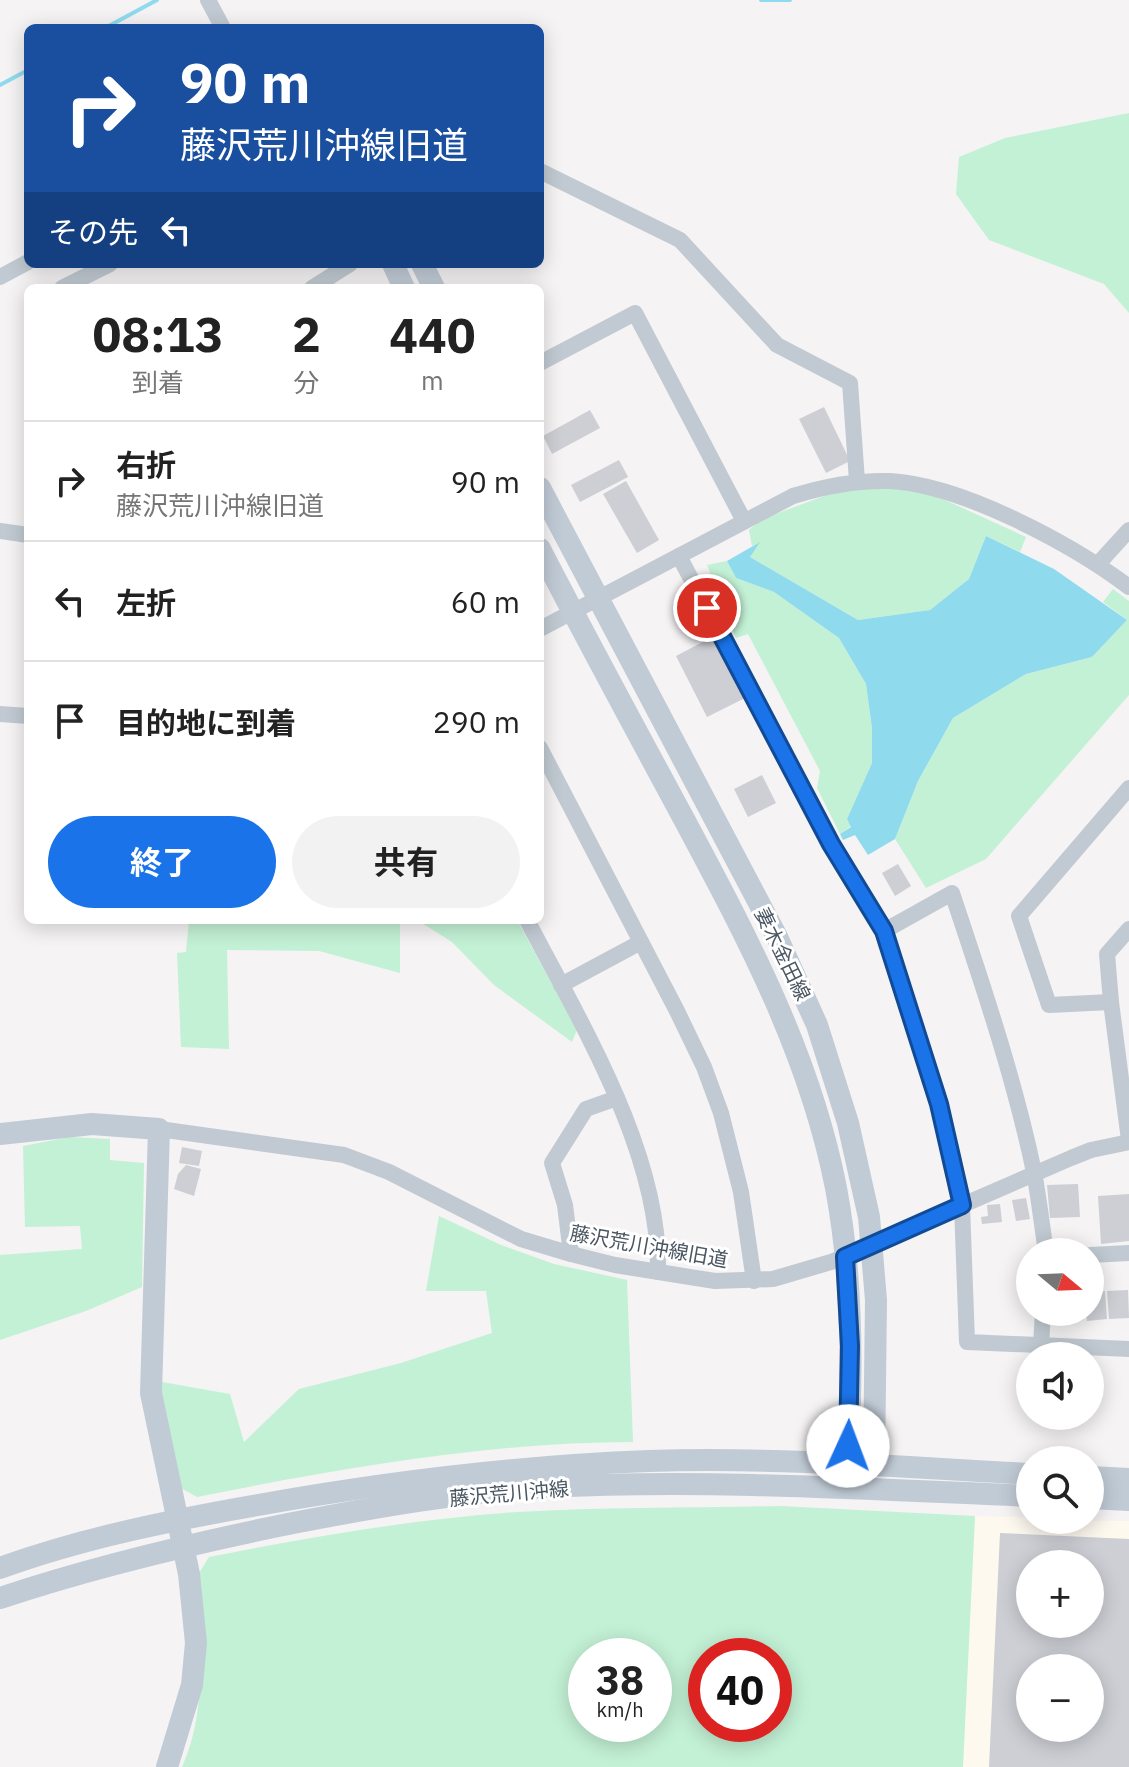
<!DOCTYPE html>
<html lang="ja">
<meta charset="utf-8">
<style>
:root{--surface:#fff;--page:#f2f2f2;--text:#222;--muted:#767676;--line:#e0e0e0;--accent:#1a73e8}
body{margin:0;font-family:"IBM Plex Sans","Noto Sans JP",sans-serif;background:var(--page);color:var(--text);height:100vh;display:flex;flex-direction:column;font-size:30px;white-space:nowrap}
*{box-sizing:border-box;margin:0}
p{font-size:26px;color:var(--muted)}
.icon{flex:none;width:44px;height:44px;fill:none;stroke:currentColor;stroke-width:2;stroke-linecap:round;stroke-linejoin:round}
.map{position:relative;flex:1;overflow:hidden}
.panel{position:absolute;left:24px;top:284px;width:520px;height:640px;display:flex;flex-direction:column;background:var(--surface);border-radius:12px;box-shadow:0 4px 20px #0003}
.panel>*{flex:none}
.banner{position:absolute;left:24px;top:24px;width:520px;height:244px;border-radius:12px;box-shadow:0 4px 20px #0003;background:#1a4fa0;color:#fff;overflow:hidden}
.needle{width:52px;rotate:109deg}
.controls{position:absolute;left:1016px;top:1238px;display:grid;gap:16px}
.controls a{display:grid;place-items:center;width:88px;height:88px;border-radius:50%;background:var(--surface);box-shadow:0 4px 20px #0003;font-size:40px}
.speed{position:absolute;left:568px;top:1638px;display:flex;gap:16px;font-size:40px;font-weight:700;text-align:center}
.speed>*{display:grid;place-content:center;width:104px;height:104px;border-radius:50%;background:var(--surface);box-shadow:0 4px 20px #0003;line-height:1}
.speed small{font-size:20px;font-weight:400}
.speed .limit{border:12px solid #d22;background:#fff;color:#111}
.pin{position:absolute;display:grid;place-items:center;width:68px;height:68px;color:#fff;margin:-34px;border:4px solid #fff;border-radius:50%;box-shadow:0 2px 8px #0007}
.me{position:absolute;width:88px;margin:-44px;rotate:2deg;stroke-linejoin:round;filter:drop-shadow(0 0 6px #0008)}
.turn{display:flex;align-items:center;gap:28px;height:168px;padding:0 24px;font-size:36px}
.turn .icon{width:104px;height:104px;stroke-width:2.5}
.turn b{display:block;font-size:56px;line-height:68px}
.then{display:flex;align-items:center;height:76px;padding:0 24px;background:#0003;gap:16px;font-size:30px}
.eta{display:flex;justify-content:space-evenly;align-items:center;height:136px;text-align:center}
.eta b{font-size:48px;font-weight:700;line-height:56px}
.primary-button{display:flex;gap:16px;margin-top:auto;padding:16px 24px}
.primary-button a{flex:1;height:92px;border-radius:48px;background:var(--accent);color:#fff;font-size:32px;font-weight:700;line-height:92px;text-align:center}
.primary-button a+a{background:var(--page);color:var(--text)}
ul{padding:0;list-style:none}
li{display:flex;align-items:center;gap:24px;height:120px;padding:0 24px;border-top:2px solid var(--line)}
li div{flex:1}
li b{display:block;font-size:30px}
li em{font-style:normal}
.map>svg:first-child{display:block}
</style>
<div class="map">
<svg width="1129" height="1767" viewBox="0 0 1129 1767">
<rect width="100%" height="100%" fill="#f5f3f3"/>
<path fill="#fdf9ef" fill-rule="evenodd" d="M975,1516L1030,1517V1520L1129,1521V1767H963ZM1030,1564H1090V1624H1030ZM1030,1668H1090V1728H1030Z"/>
<g fill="#c3f1d5" fill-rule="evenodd">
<polygon points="1129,113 1129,313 1104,284 989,240 956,194 959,157 1005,138"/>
<polygon points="885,487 934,495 1026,537 1020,552 986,536 969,579 930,610 858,620 750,557 758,543 752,546 749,530 762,519 835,492"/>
<polygon points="727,561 736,578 774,592 839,638 866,684 872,728 872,763 847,819 851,826 840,834 817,788 820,771 748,634 736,638 707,565"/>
<polygon points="1113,589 1129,601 1129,695 986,859 926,888 895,839 918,781 953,718 1026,674 1092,657 1127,620 1103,602"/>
<polygon points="189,920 400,920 400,973 319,951 227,950 229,1049 181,1047 177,953 186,952"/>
<polygon points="417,920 517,920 577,1030 572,1042 494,985 452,942"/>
<polygon points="70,1137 110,1139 110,1160 144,1163 142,1287 86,1311 0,1340 0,1255 82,1249 80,1226 25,1227 23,1146"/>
<path d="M439,1216L501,1245L554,1264L627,1280L633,1442C490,1442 337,1469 197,1497L177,1486L161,1405L162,1382L230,1394L244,1442L299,1389L401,1363L492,1333L486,1291H426Z"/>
<path d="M781,1506L975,1516L963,1767H182C209,1708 199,1636 199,1573L209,1557C311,1537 414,1519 518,1512C606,1507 694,1508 781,1506ZM586,1656H654V1724H586ZM706,1656H774V1724H706Z"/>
</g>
<polygon fill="#90daee" points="986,536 1054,569 1127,620 1092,657 1026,674 953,718 918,781 895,839 868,855 855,835 843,840 840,834 851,827 847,819 872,763 872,728 866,684 839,638 774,592 736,578 727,561 760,542 750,557 858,620 930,610 969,579"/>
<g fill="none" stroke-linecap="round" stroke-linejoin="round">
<g stroke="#90daee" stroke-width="4">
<polyline points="761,0 790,0"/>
<polyline points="105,28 157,0"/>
<polyline points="0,85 28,70"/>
</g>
</g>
<g fill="#cdcfd5" fill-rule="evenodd">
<polygon points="824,407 850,461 826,473 799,419"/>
<polygon points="590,410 600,428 552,454 543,436"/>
<polygon points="619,460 628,477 580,502 571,485"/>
<polygon points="626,481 659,540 637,553 603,494"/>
<polygon points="716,635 747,697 707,717 676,656"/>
<polygon points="762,775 776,803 748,817 734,789"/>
<polygon points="898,864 911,886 895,896 882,873"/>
<polygon points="182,1147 202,1151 199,1166 179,1163"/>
<polygon points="186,1165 201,1169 194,1196 174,1189 178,1174"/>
<polygon points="1078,1184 1080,1217 1050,1218 1047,1185"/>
<polygon points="1129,1194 1129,1241 1101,1244 1098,1196"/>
<polygon points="1026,1198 1030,1219 1016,1221 1012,1200"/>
<polygon points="1000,1204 1002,1222 982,1224 981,1217 988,1216 987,1205"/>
<polygon points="1128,1290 1129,1318 1109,1319 1107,1291"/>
<polygon points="1105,1291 1107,1319 1087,1321 1086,1312 1090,1312 1090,1292"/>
<polygon points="1062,1312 1082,1312 1083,1320 1062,1322"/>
<path d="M1000,1533L1129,1539V1767H989ZM1030,1564H1090V1624H1030ZM1030,1668H1090V1728H1030Z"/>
</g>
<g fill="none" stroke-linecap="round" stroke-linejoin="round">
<g stroke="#c1cad2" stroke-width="16">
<polyline points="208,0 223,28"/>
<polyline points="540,171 680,240 777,345 850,383 857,481"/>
<polyline points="0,277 28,262"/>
<polyline points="62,288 110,264"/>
<polyline points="312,288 350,264"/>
<polyline points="540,363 635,313 744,521"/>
<polyline points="0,531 28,535"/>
<polyline points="679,556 831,844 884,931 939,1104 962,1205 967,1342 1129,1349"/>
<polyline points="1098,564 1129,530"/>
<path d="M540,629L793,496C825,486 856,480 890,481C962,485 1072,544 1129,587"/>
<polyline points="0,714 28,716"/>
<polyline points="540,748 677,1011 704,1067 721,1113 741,1192 754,1281"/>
<path d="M527,920C580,1022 661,1153 658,1272"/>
<polyline points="1129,929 1107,954 1111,1002 1129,1140"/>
<path d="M884,931L952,893C983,986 1014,1077 1034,1172C1039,1199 1042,1226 1046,1252"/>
<polyline points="561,985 641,942"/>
<polyline points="1111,1002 1049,1005 1019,916 1129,788"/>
<polyline points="159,1129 344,1155 389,1172 521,1239 571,1254 615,1265 715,1281 773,1279 831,1262 1071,1158 1091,1150 1129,1142"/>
<polyline points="571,1254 565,1205 552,1163 586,1109 617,1098"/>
<polyline points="1090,1255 1129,1253"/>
<polyline points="1041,1345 1043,1312"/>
</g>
<g stroke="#c1cbd6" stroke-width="22">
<polyline points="393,264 404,288"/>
<polyline points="422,264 434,288"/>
<polyline points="540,488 777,937 817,1025 848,1123 869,1217 876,1300 874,1465"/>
<path d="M540,549C587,640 636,730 685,821C748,939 810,1055 836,1188C853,1278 853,1373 847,1464L853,1476"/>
<polyline points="0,1134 92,1124 159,1129 151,1393 189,1574 196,1643 192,1685 167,1767"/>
<polyline points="1090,1477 1129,1479"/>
<polyline points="1090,1498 1129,1500"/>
<path d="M0,1568C83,1538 172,1520 258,1505C387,1482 518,1466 649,1461C776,1457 903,1467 1030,1474"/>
<path d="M0,1598C96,1566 194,1543 293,1523C376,1507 461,1492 545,1487C707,1479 868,1489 1030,1496"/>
</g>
</g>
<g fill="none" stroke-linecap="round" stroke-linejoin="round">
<g stroke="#114b97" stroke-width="20">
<polyline id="route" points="707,608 831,844 884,931 939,1104 962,1205 845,1257 850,1346 848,1446"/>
</g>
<use href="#route" stroke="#1a73e8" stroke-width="14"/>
</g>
<g text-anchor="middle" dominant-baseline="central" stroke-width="6" stroke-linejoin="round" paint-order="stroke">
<g font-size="20" fill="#4a5661" stroke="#fff">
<text transform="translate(783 954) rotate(64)">妻木金田線</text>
<text transform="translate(649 1246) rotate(10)">藤沢荒川沖線旧道</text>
<text transform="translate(509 1493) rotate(-5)">藤沢荒川沖線</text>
</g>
</g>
</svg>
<div class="controls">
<a><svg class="needle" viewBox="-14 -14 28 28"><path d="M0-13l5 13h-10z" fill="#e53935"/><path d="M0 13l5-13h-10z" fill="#767676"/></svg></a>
<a><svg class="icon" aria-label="sound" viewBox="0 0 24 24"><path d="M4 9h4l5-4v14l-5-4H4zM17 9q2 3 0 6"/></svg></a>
<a><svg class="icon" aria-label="search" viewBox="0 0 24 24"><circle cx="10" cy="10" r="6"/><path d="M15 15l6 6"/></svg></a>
<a>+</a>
<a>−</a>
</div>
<div class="speed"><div>38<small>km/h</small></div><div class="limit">40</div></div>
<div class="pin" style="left:707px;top:608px;background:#d93025"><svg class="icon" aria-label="arrive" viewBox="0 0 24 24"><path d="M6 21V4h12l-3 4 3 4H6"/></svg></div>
<svg class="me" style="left:848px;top:1446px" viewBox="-20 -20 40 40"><circle r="19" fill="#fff"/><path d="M0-13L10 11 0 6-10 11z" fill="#1a73e8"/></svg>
<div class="banner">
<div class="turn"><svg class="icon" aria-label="right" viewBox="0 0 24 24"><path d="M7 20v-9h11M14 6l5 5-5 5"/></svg><div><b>90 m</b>藤沢荒川沖線旧道</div></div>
<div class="then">その先<svg class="icon" aria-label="left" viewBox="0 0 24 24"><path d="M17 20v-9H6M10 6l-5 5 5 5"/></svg></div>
</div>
<section class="panel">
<div class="eta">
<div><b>08:13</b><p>到着</p></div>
<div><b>2</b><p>分</p></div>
<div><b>440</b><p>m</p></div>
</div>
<ul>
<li><svg class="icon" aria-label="right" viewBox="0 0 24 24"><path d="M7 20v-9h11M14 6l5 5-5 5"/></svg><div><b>右折</b><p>藤沢荒川沖線旧道</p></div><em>90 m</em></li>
<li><svg class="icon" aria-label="left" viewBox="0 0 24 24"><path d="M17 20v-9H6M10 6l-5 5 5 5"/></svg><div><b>左折</b></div><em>60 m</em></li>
<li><svg class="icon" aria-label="arrive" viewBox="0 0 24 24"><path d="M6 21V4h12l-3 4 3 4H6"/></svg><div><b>目的地に到着</b></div><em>290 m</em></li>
</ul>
<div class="primary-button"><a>終了</a><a>共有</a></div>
</section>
</div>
